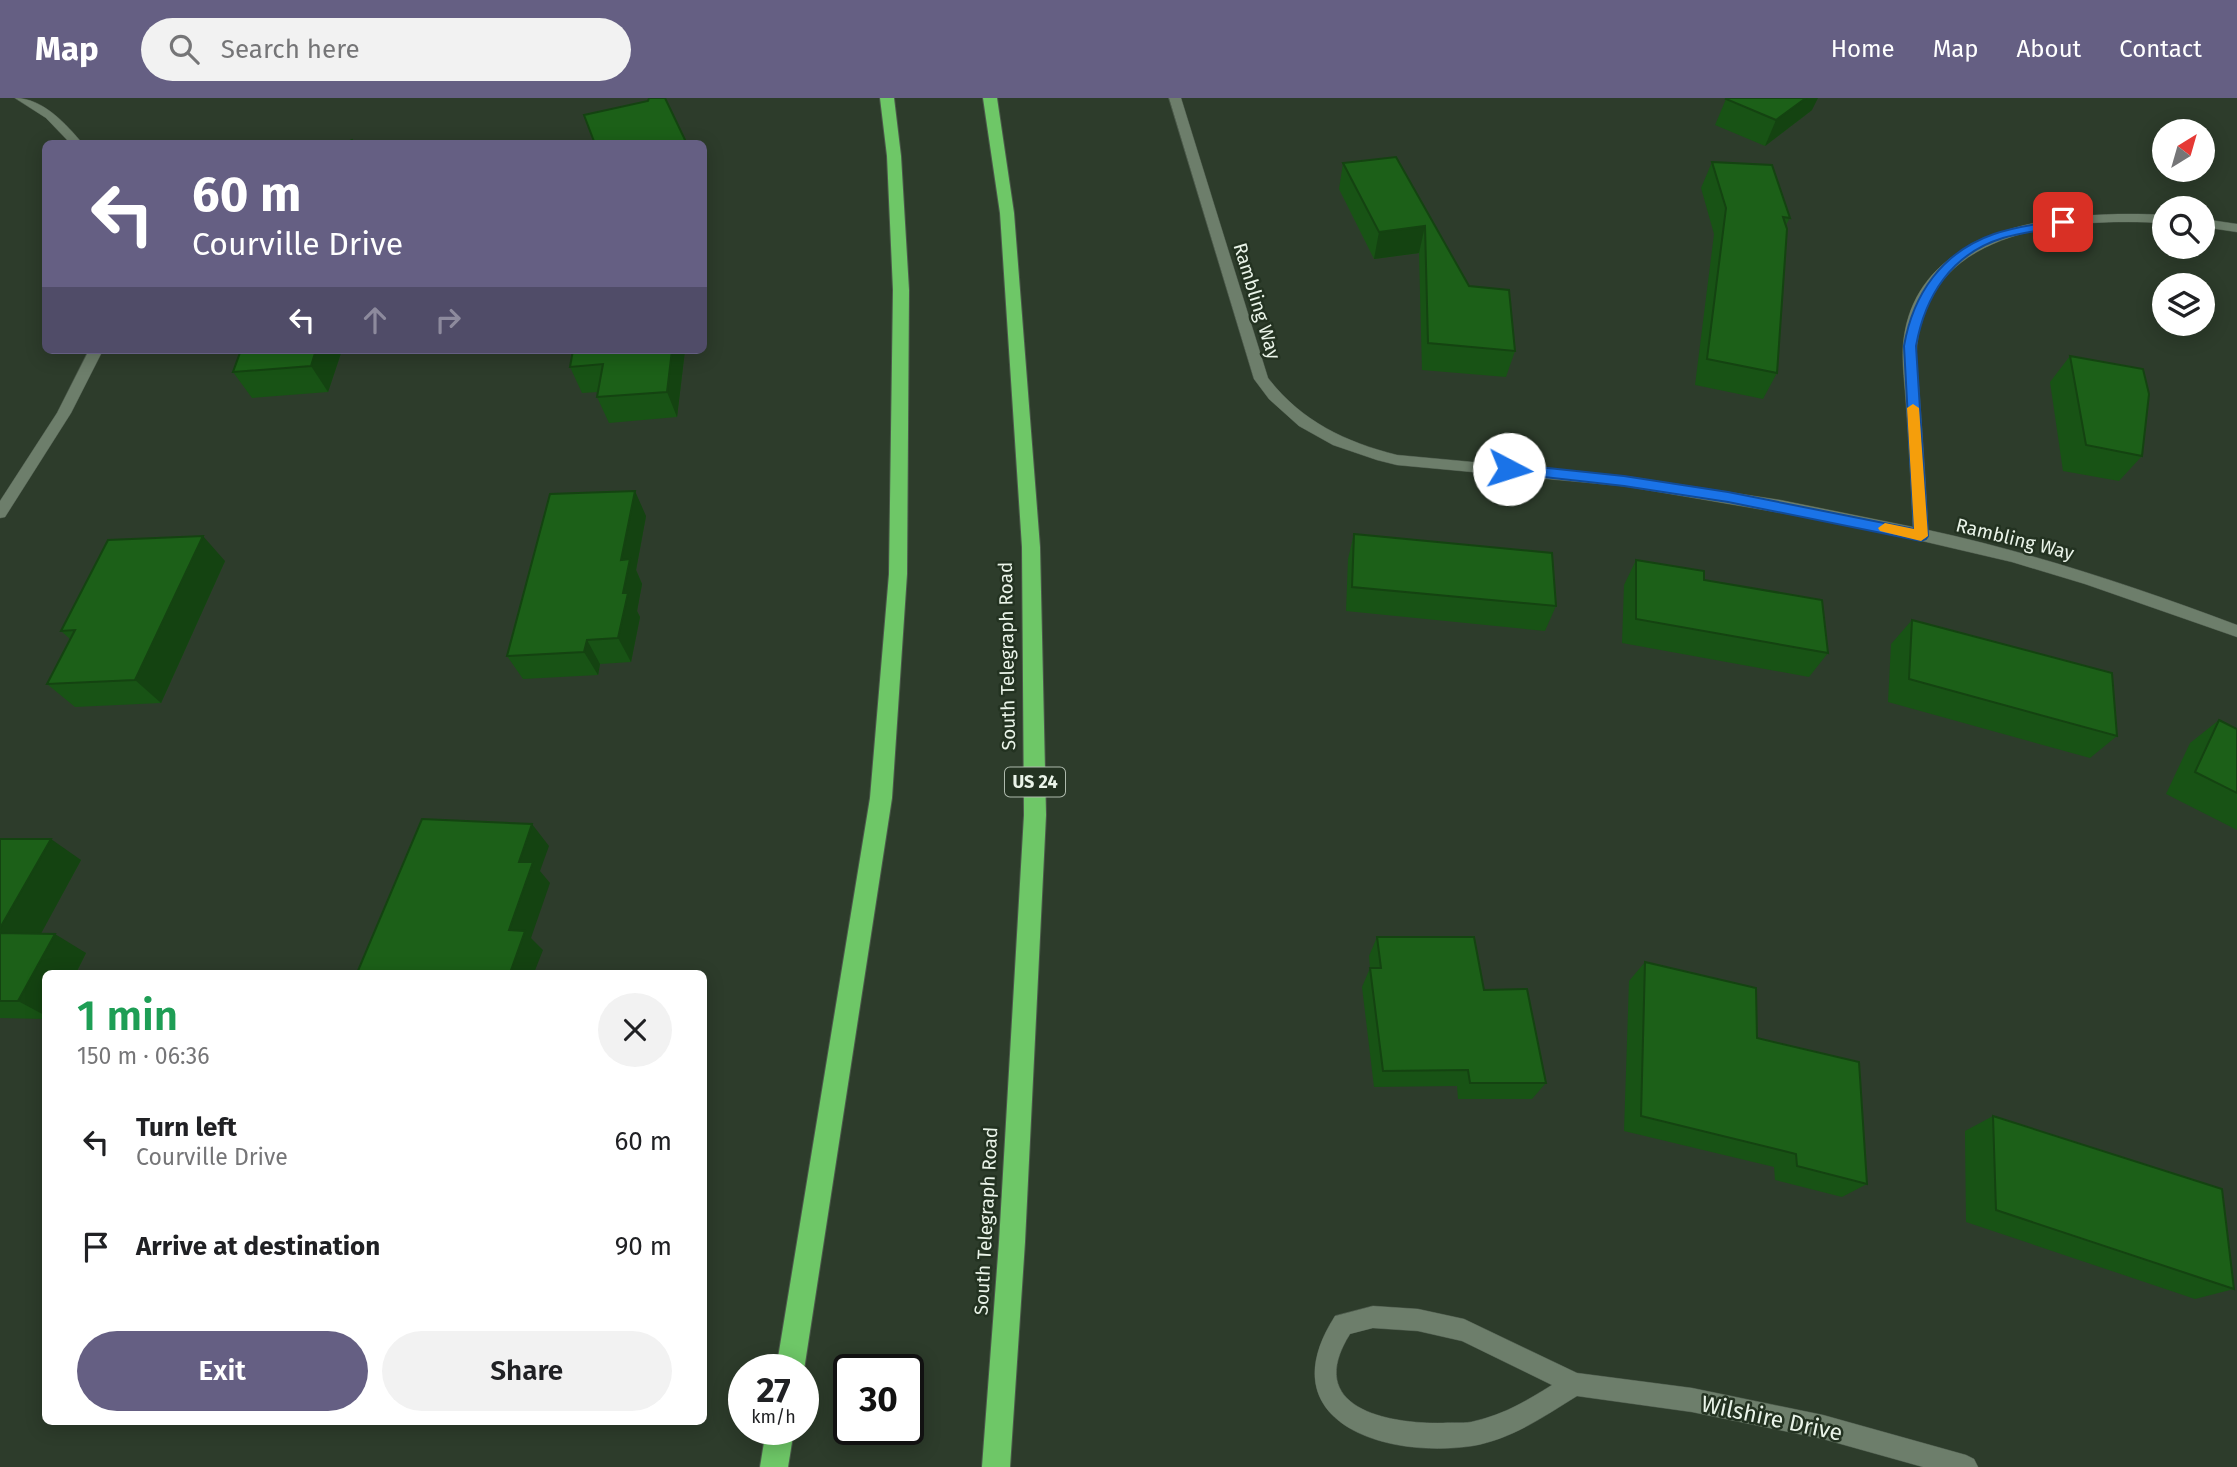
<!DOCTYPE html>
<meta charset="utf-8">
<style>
:root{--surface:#fff;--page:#f2f2f2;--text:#202124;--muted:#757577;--accent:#655f83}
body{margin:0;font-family:"Fira Sans",sans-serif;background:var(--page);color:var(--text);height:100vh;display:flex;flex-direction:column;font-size:26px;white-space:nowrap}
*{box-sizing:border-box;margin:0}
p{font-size:23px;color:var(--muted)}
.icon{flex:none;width:38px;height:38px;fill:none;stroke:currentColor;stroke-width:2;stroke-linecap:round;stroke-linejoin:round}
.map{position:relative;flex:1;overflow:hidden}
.side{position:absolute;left:42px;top:872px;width:665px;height:455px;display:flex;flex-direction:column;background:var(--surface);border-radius:10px;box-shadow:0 4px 18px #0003}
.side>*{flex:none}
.guide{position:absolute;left:42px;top:42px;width:665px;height:214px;border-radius:10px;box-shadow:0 4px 18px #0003;background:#655f83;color:#fff;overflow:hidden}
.needle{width:46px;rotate:37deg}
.buttons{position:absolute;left:2152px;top:21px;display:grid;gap:14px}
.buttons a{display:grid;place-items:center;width:63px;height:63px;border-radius:50%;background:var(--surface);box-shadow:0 4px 18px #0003;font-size:35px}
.speed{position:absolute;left:728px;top:1256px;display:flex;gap:14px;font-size:35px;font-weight:700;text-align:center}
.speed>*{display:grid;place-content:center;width:91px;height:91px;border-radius:50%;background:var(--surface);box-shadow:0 4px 18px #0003;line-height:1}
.speed small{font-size:18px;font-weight:400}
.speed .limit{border:4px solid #111;border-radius:10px;background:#fff;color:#111}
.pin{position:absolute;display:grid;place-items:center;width:60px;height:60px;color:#fff;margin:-30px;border-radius:14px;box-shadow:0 4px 10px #0006}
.me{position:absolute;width:77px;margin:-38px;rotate:95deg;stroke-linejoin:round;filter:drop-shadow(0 0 5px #0008)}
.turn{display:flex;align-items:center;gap:24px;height:147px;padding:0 35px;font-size:32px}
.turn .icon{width:91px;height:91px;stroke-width:2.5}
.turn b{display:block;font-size:49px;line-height:60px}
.lanes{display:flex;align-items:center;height:66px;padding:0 35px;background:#0003;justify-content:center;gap:35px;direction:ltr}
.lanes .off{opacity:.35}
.round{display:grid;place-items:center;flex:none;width:74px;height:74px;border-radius:37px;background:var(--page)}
.overview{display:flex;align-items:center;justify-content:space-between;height:119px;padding:0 35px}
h1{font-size:42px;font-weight:600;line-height:52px;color:#1e9e55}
.action{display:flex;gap:14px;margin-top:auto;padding:14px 35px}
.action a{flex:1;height:80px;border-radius:42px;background:var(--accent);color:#fff;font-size:28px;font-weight:600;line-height:80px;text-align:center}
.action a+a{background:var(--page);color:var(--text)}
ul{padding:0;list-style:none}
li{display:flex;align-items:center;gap:21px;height:105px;padding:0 35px}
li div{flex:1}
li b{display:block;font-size:26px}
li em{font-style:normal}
header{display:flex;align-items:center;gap:42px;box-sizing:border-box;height:98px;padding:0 35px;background:var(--accent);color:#fff}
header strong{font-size:33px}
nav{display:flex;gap:38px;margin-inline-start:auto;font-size:24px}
.search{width:490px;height:63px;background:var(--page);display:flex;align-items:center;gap:18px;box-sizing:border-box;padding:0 24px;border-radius:38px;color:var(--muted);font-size:26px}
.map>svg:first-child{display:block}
</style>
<header>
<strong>Map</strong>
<div class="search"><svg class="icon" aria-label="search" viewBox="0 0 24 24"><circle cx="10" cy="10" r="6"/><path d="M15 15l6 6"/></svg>Search here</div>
<nav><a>Home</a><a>Map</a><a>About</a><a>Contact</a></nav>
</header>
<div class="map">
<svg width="2237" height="1369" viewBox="0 0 2237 1369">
<rect width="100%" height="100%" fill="#2d3c2b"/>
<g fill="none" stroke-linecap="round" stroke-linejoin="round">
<g stroke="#4c594b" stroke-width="1">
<g id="minor">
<path d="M15,0C43,0 66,26 83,46H71L46,20Z"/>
<path d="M1169,0H1181L1268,280C1301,323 1345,344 1397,357L1624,378L1780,402L1913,429C1911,388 1909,347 1906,306C1905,288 1902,267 1903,248C1913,123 2070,112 2165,117V125C2072,120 1929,127 1917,247C1915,265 1919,286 1920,305C1923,347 1926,390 1928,432C2034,455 2136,489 2237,527V539L2085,486L2012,464L1858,428L1624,388L1397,367L1377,362L1333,347L1299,328L1269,301L1254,281Z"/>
<polygon points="2203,121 2237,126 2237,134 2203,129"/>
<polygon points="89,252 103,252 71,315 5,419 0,420 0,403 57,315"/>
<path d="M1373,1208L1418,1211L1464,1221L1577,1275L1692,1290L1823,1317L1966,1357L1974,1361L1978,1369H1923L1823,1341L1692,1314L1577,1298C1543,1319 1512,1341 1472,1348C1385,1361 1267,1324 1335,1218ZM1373,1230L1418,1233L1462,1243L1552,1287C1526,1303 1505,1316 1475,1323C1465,1326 1453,1324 1443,1325C1387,1326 1303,1310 1350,1236Z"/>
</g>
</g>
<g stroke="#4c594b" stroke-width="2">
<g id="highway">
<polygon points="880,0 894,0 901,58 909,192 907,476 892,700 804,1272 776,1272 870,700 889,476 893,192 887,58"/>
<polygon points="983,0 997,0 1014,115 1040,449 1046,717 1025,1144 1010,1369 982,1369 999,1144 1024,717 1022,449 1000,115"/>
<polygon points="766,1332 794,1332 788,1369 760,1369"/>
</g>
</g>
<use href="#minor" fill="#6d7e6b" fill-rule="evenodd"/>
<use href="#highway" fill="#6ec767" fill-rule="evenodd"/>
</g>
<g fill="#185315">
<polygon points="1726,1 1812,12 1765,48 1715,27"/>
<polygon points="1396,59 1469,188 1515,253 1506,279 1422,272 1419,155 1374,161 1339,91 1343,65"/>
<polygon points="1712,64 1790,120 1786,127 1777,275 1763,301 1695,287 1714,136 1701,90"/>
<polygon points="342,252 328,294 252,300 233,274"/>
<polygon points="573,252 685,252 677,319 609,325 597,299 598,294 582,295 570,269"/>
<polygon points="2070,258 2142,358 2119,383 2063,373 2050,284"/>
<polygon points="646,418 636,472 642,486 637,513 640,519 631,564 600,566 598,577 523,581 507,558"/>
<polygon points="1354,436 1556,508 1545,533 1346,513 1348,461"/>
<polygon points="1636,462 1704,482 1828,555 1809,579 1622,545 1624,487"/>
<polygon points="225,463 161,605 75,609 47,586 70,541 61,533"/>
<polygon points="1912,522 2117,638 2090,660 1888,604 1891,546"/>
<polygon points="2219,622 2237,631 2237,732 2166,696 2190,645"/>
<polygon points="0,741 81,762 41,835 86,855 76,875 46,875 46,921 0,920"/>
<polygon points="1377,839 1484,892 1546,985 1532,1001 1458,1001 1457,988 1374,989 1362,889 1370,870 1369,858"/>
<polygon points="1645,864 1757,940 1867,1086 1842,1099 1775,1082 1774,1069 1624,1033 1629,883"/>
<polygon points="1993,1018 2234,1191 2195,1201 1966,1124 1965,1033"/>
</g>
<g fill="#144311">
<polygon points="1806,0 1818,0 1812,12 1765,48 1776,22"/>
<polygon points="1425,128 1419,155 1374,161 1379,134"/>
<polygon points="316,252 342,252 328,294 311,268"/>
<polygon points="672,252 685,252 677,319 667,294"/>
<polygon points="635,393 646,418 636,472 642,486 637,513 640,519 631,564 618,540 623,495 621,462"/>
<polygon points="203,438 225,463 161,605 135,582"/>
<polygon points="587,542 600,566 598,577 584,554"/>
<polygon points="532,726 549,748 540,773 550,785 531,840 543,852 534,875 510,875 509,832 519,764"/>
<polygon points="51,741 81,762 31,854 0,836 0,830"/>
<polygon points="55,836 86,855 76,875 46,875 46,918 18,903"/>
</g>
<g fill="#1c6018" stroke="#144311" stroke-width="2">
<polygon points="649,0 665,0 687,46 595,46 584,17 648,3"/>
<polygon points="1727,0 1806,0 1776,22 1726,1"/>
<polygon points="352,42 355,46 344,46"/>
<polygon points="1396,59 1469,188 1509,192 1515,253 1428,245 1425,128 1379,134 1343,65"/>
<polygon points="1712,64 1772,67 1790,120 1783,119 1787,131 1777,275 1707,261 1726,110"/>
<polygon points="241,252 316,252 311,268 233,274"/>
<polygon points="573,252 672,252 667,294 597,299 603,266 570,269"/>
<polygon points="2070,258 2143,271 2149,296 2142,358 2086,347"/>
<polygon points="635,393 621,462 630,461 623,495 628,495 618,540 587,542 584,554 507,558 550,396"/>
<polygon points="1354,436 1552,455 1556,508 1352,489"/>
<polygon points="203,438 135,582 47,586 75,532 61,533 108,442"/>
<polygon points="1636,462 1704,473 1704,482 1822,502 1828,555 1636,521"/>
<polygon points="1912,522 2112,575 2117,638 1909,581"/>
<polygon points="2219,622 2237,631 2237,695 2195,674"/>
<polygon points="422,721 532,726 519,764 533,764 509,832 525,833 510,875 357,875"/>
<polygon points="0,741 51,741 0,830"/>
<polygon points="0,835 55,836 18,903 0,903"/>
<polygon points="1377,839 1474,839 1484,892 1527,891 1546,985 1470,985 1468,972 1383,973 1370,870 1381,870"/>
<polygon points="1645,864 1756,890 1757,940 1859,964 1867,1086 1797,1068 1796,1056 1641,1018"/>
<polygon points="1993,1018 2222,1091 2234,1191 1996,1112"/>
</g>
<path fill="#1a73e8" stroke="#114b97" stroke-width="2" d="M2063,121L2069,124L2067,127C2046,132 2024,134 2003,140C1951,156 1925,198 1916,248L1928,438L1926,441L1921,443L1728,404L1624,388L1509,375L1503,371L1509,366L1624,378L1728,394L1914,431L1904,248C1913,196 1942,154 1994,136C2016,128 2041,126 2063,121Z"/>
<polygon fill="#f59e0b" points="1913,306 1919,310 1928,438 1921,443 1880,433 1878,430 1885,425 1914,431 1907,310"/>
<g text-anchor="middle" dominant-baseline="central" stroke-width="5" stroke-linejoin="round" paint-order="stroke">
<rect fill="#233221" stroke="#aebaad" stroke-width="2" x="1005" y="669.5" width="60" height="29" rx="5"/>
<g font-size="18" font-weight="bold" fill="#eaf4e9">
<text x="1035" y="684">US 24</text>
</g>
<g font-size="19" fill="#eaf4e9" stroke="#233221">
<text transform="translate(1257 203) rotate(73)">Rambling Way</text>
<text transform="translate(2015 441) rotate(14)">Rambling Way</text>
<text transform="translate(1007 558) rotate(-91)">South Telegraph Road</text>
<text transform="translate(986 1123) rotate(-87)">South Telegraph Road</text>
</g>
<g font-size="23" fill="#eaf4e9" stroke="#233221">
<text transform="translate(1772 1320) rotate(12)">Wilshire Drive</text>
</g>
</g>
</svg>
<div class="buttons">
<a><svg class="needle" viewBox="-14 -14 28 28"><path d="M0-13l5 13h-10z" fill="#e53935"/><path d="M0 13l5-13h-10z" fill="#757577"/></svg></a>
<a><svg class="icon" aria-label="search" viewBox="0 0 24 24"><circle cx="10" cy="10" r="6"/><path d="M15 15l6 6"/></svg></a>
<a><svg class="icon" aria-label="layers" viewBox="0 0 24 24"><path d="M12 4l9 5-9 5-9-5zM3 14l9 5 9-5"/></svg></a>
</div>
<div class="speed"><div>27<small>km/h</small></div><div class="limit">30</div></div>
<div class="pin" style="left:2063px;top:124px;background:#d93025"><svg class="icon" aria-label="arrive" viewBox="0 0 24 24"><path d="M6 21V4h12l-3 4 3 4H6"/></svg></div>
<svg class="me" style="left:1509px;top:371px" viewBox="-20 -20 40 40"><circle r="19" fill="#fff"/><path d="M0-13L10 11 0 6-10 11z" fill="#1a73e8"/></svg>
<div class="guide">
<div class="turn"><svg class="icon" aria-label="left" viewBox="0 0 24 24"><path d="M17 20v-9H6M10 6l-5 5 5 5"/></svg><div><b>60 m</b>Courville Drive</div></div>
<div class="lanes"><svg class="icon" aria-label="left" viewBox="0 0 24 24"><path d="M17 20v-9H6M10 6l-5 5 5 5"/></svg><svg class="icon off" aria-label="ahead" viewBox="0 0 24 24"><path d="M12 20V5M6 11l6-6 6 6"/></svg><svg class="icon off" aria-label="right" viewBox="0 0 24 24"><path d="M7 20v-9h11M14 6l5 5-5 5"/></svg></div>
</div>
<section class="side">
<div class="overview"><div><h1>1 min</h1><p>150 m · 06:36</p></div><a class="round"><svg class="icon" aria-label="close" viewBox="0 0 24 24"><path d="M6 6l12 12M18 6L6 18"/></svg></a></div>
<ul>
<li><svg class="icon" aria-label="left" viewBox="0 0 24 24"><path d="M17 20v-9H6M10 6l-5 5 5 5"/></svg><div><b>Turn left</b><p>Courville Drive</p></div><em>60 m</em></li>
<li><svg class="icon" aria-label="arrive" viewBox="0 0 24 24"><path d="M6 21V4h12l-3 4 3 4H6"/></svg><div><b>Arrive at destination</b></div><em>90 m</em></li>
</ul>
<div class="action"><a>Exit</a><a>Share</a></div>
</section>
</div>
